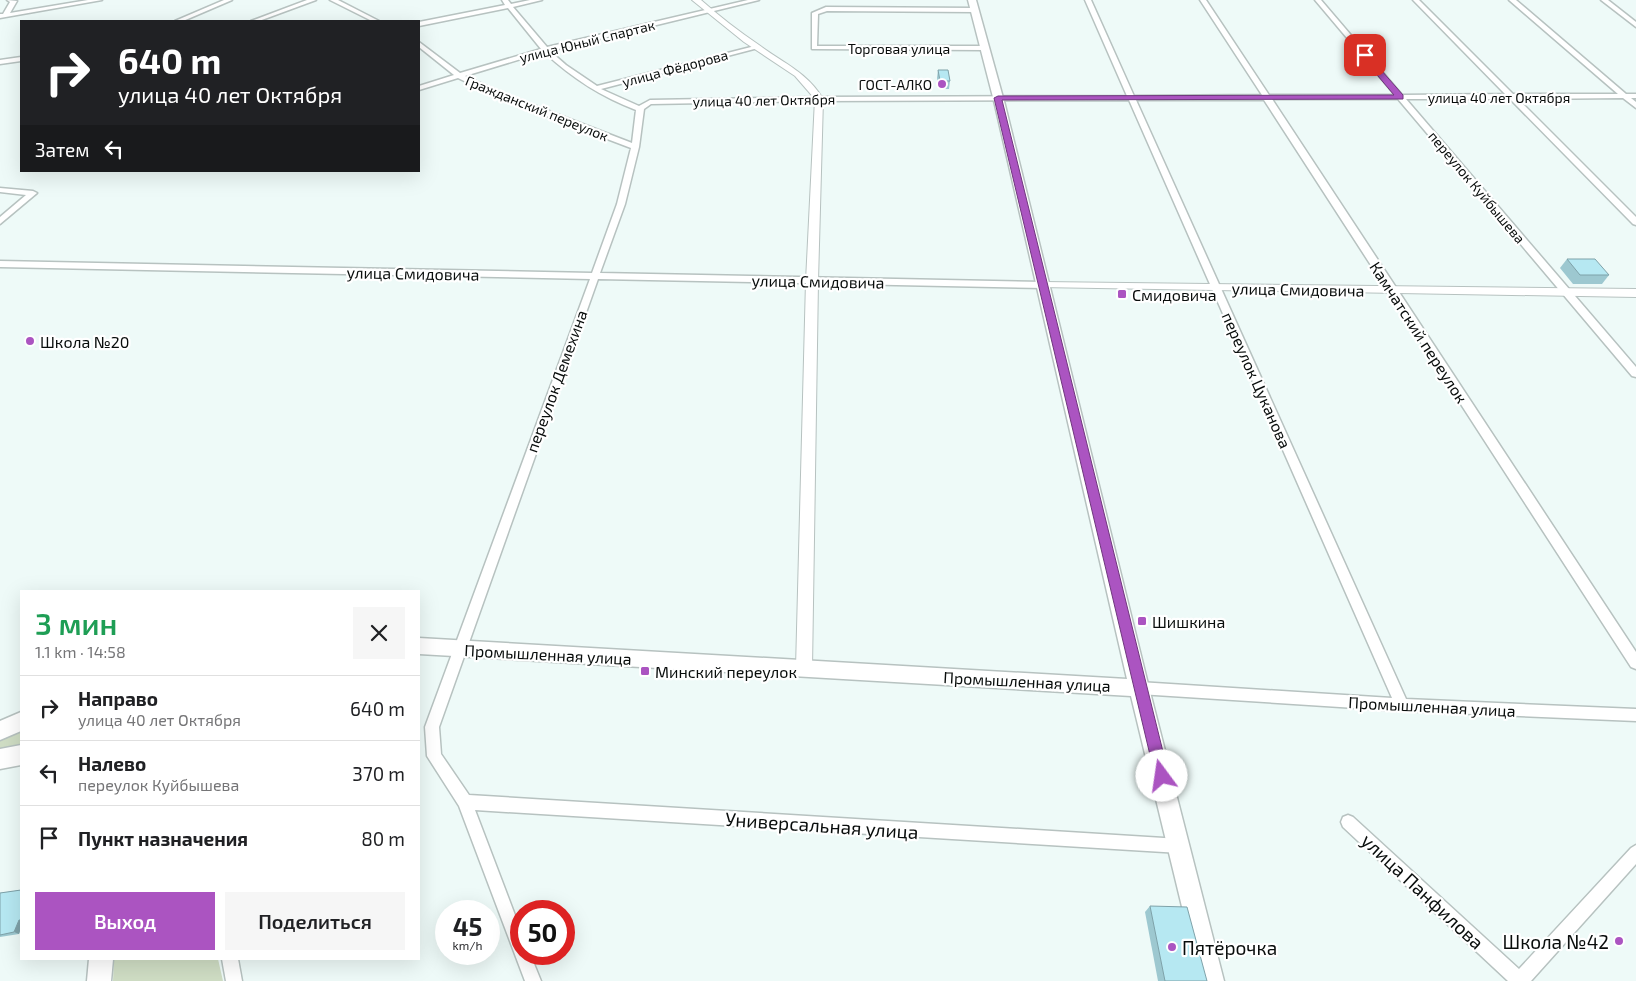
<!DOCTYPE html>
<html lang="ru">
<meta charset="utf-8">
<style>
:root{--surface:#fff;--page:#f6f6f6;--text:#202124;--muted:#757577;--line:#e0e0e0;--accent:#ab54c1}
body{margin:0;font-family:"Exo 2",sans-serif;background:var(--page);color:var(--text);height:100vh;display:flex;flex-direction:column;font-size:19px;white-space:nowrap}
*{box-sizing:border-box;margin:0}
p{font-size:16px;color:var(--muted)}
.icon{flex:none;width:28px;height:28px;fill:none;stroke:currentColor;stroke-width:2;stroke-linecap:round;stroke-linejoin:round}
.map{position:relative;flex:1;overflow:hidden}
.panel{position:absolute;left:20px;top:590px;width:400px;height:370px;display:flex;flex-direction:column;background:var(--surface);border-radius:0px;box-shadow:0 5px 20px #0002}
.panel>*{flex:none}
.top-card{position:absolute;left:20px;top:20px;width:400px;height:152px;border-radius:0px;box-shadow:0 5px 20px #0002;background:#202124;color:#fff;overflow:hidden}
.speed{position:absolute;left:435px;top:900px;display:flex;gap:10px;font-size:25px;font-weight:700;text-align:center}
.speed>*{display:grid;place-content:center;width:65px;height:65px;border-radius:50%;background:var(--surface);box-shadow:0 5px 20px #0002;line-height:1}
.speed small{font-size:12px;font-weight:400}
.speed .limit{border:8px solid #d22;background:#fff;color:#111}
.pin{position:absolute;display:grid;place-items:center;width:42px;height:42px;color:#fff;margin:-21px;border-radius:10px;box-shadow:0 2px 8px #0006}
.me{position:absolute;width:55px;margin:-28px;rotate:346deg;stroke-linejoin:round;filter:drop-shadow(0 0 4px #0008)}
.turn{display:flex;align-items:center;gap:18px;height:105px;padding:0 15px;font-size:22px}
.turn .icon{width:65px;height:65px;stroke-width:2.5}
.turn b{display:block;font-size:35px;line-height:42px}
.then{display:flex;align-items:center;height:48px;padding:0 15px;background:#0003;gap:10px;font-size:19px}
.round{display:grid;place-items:center;flex:none;width:52px;height:52px;border-radius:0px;background:var(--page)}
.head{display:flex;align-items:center;justify-content:space-between;height:85px;padding:0 15px}
h1{font-size:30px;font-weight:600;line-height:38px;color:#1e9e55}
.button{display:flex;gap:10px;margin-top:auto;padding:10px 15px}
.button a{flex:1;height:58px;border-radius:0px;background:var(--accent);color:#fff;font-size:20px;font-weight:600;line-height:58px;text-align:center}
.button a+a{background:var(--page);color:var(--text)}
ul{padding:0;list-style:none}
li{display:flex;align-items:center;gap:15px;height:65px;padding:0 15px;border-top:1px solid var(--line)}
li div{flex:1}
li b{display:block;font-size:19px}
li em{font-style:normal}
.map>svg:first-child{display:block}
</style>
<div class="map">
<svg width="1636" height="981" viewBox="0 0 1636 981">
<rect width="100%" height="100%" fill="#eefaf8"/>
<g fill="#cfddc4">
<polygon points="21,729 21,749 0,751 0,739"/>
<polygon points="114,959 218,959 223,981 113,981"/>
</g>
<g fill="none" stroke-linecap="round" stroke-linejoin="round">
<g stroke="#b7c2c0" stroke-width="3">
<g id="minor">
<polygon points="7,0 17,1 10,13 88,0 102,0 0,18 0,14 3,14 10,2"/>
<polygon points="224,0 232,0 183,21 175,21"/>
<polygon points="307,0 316,0 259,21 251,21"/>
<polygon points="330,0 338,0 379,21 372,21"/>
<path d="M502,0H508L511,4L530,0H542L513,7L547,47L748,0H759L550,51L566,65L597,86L755,46L758,48L601,89L639,106L650,100L819,97L1127,96L1085,0H1091L1134,96L1262,95L1200,0H1206L1269,95H1395L1315,0H1321L1402,95L1505,94L1413,0H1419L1513,94H1618L1509,0H1516L1626,94H1636V98H1631L1636,102V108L1623,98L1518,99L1636,217V225L1633,224L1510,99H1406L1636,367V377L1632,376L1398,99H1272L1636,652V669L1631,667L1264,100H1136L1406,699L1636,709V721L1402,711L1139,694L1134,692L1132,688L1134,684L1139,682L1392,698L1129,100L819,101L651,104L644,109L639,147L625,204L600,273L1043,282L1048,285L1043,288L598,279L439,727L441,754L469,795L1180,839L1185,841L1187,846L1185,851L1180,853L475,810L521,931V954H530L541,981H525L459,806L427,756L425,727L590,279L0,267V261L592,273L617,204L631,148L499,98L458,78L419,90V86L454,75L419,47V42L460,73L541,49L508,8L419,26V22L505,5ZM544,52C572,78 601,97 636,110L632,143L505,94L465,76Z"/>
<polygon points="1601,0 1608,0 1636,22 1636,27"/>
<polygon points="826,7 975,8 978,10 975,12 827,11 818,14 817,46 984,46 987,48 984,50 812,49 812,13"/>
<polygon points="21,57 21,61 0,64 0,60"/>
<polygon points="0,188 33,191 37,193 0,224 0,217 26,195 0,192"/>
<polygon points="1348,815 1353,817 1519,969 1631,848 1636,845 1636,864 1531,981 1508,981 1343,827 1341,822 1343,817"/>
<polygon points="222,959 238,959 242,981 226,981"/>
</g>
</g>
<g stroke="#b7c2c0" stroke-width="2">
<g id="tertiary">
<path d="M692,0H701C719,16 738,31 759,45C783,63 807,72 823,99L818,281L812,668L810,673L804,675L798,673L796,668L806,281L815,99L795,76L744,42Z"/>
<polygon points="1043,282 1636,289 1636,297 1039,287 1039,283"/>
</g>
</g>
<g stroke="#b7c2c0" stroke-width="3">
<g id="secondary">
<polygon points="968,0 976,0 1005,105 1149,688 1224,981 1200,981 1131,696 419,654 419,638 1127,679 995,105"/>
<polygon points="21,712 21,731 0,740 0,721"/>
<polygon points="21,745 21,765 0,769 0,749"/>
<polygon points="89,959 113,959 111,981 87,981"/>
</g>
</g>
<use href="#minor" fill="#fff" fill-rule="evenodd"/>
<use href="#tertiary" fill="#fff" fill-rule="evenodd"/>
<use href="#secondary" fill="#fff" fill-rule="evenodd"/>
</g>
<g fill="#9dc8d0">
<polygon points="938,70 950,81 949,89 939,89 937,78"/>
<polygon points="1567,259 1609,275 1602,284 1573,284 1560,268"/>
<polygon points="21,890 21,928 19,934 0,937 0,893"/>
<polygon points="1150,906 1207,981 1158,981 1145,912"/>
</g>
<polygon fill="#7fa2a9" points="19,920 21,921 21,928 19,934 14,932"/>
<g fill="#b6e8f2" stroke="#7fa2a9">
<polygon points="938,70 948,70 950,81 940,81"/>
<polygon points="1567,259 1595,259 1609,275 1580,275"/>
<polygon points="21,890 21,920 19,920 14,932 0,935 0,893"/>
<polygon points="1150,906 1187,907 1207,981 1165,981"/>
</g>
<polygon fill="#ab54c1" stroke="#6f377d" points="1362,54 1367,54 1403,95 1403,99 1002,100 1169,776 1167,781 1162,783 1157,781 1155,776 994,98 998,96 1394,95 1362,57"/>
<g fill="#ab54c1" stroke="#fff" stroke-width="2">
<circle cx="942" cy="84" r="5"/>
<rect x="1117" y="289" width="10" height="10" rx="2.5"/>
<circle cx="30" cy="341" r="5"/>
<rect x="1137" y="616" width="10" height="10" rx="2.5"/>
<rect x="640" y="666" width="10" height="10" rx="2.5"/>
<circle cx="1619" cy="941" r="5"/>
<circle cx="1172" cy="947" r="5"/>
</g>
<g text-anchor="middle" dominant-baseline="central" stroke-width="4.5" stroke-linejoin="round" paint-order="stroke">
<g font-size="14" fill="#090d0c" stroke="#fff">
<text transform="translate(587 41) rotate(-14)">улица Юный Спартак</text>
<text x="899" y="48">Торговая улица</text>
<text transform="translate(675 68) rotate(-15)">улица Фёдорова</text>
<text x="1499" y="97">улица 40 лет Октября</text>
<text transform="translate(764 100) rotate(-1)">улица 40 лет Октября</text>
<text transform="translate(537 108) rotate(22)">Гражданский переулок</text>
<text transform="translate(1477 187) rotate(50)">переулок Куйбышева</text>
</g>
<g font-size="14" fill="#090d0c" stroke="#fff" text-anchor="end">
<text x="932" y="84">ГОСТ-АЛКО</text>
</g>
<g font-size="16" fill="#090d0c" stroke="#fff">
<text transform="translate(413 273) rotate(1)">улица Смидовича</text>
<text transform="translate(818 281) rotate(1)">улица Смидовича</text>
<text transform="translate(1298 289) rotate(1)">улица Смидовича</text>
<text transform="translate(1419 332) rotate(57)">Камчатский переулок</text>
<text transform="translate(1257 380) rotate(66)">переулок Цуканова</text>
<text transform="translate(556 381) rotate(-70)">переулок Демехина</text>
<text transform="translate(548 654) rotate(3)">Промышленная улица</text>
<text transform="translate(1027 681) rotate(3)">Промышленная улица</text>
<text transform="translate(1432 706) rotate(3)">Промышленная улица</text>
</g>
<g font-size="16" fill="#090d0c" stroke="#fff" text-anchor="start">
<text x="1132" y="294">Смидовича</text>
<text x="40" y="341">Школа №20</text>
<text x="1152" y="621">Шишкина</text>
<text x="655" y="671">Минский переулок</text>
</g>
<g font-size="19" fill="#090d0c" stroke="#fff">
<text transform="translate(822 825) rotate(4)">Универсальная улица</text>
<text transform="translate(1423 891) rotate(43)">улица Панфилова</text>
</g>
<g font-size="19" fill="#090d0c" stroke="#fff" text-anchor="end">
<text x="1609" y="941">Школа №42</text>
<text x="1182" y="947" text-anchor="start">Пятёрочка</text>
</g>
</g>
</svg>
<div class="speed"><div>45<small>km/h</small></div><div class="limit">50</div></div>
<div class="pin" style="left:1365px;top:55px;background:#d93025"><svg class="icon" aria-label="arrive" viewBox="0 0 24 24"><path d="M6 21V4h12l-3 4 3 4H6"/></svg></div>
<svg class="me" style="left:1162px;top:776px" viewBox="-20 -20 40 40"><circle r="19" fill="#fff"/><path d="M0-13L10 11 0 6-10 11z" fill="#ab54c1"/></svg>
<div class="top-card">
<div class="turn"><svg class="icon" aria-label="right" viewBox="0 0 24 24"><path d="M7 20v-9h11M14 6l5 5-5 5"/></svg><div><b>640 m</b>улица 40 лет Октября</div></div>
<div class="then">Затем<svg class="icon" aria-label="left" viewBox="0 0 24 24"><path d="M17 20v-9H6M10 6l-5 5 5 5"/></svg></div>
</div>
<section class="panel">
<div class="head"><div><h1>3 мин</h1><p>1.1 km · 14:58</p></div><a class="round"><svg class="icon" aria-label="close" viewBox="0 0 24 24"><path d="M6 6l12 12M18 6L6 18"/></svg></a></div>
<ul>
<li><svg class="icon" aria-label="right" viewBox="0 0 24 24"><path d="M7 20v-9h11M14 6l5 5-5 5"/></svg><div><b>Направо</b><p>улица 40 лет Октября</p></div><em>640 m</em></li>
<li><svg class="icon" aria-label="left" viewBox="0 0 24 24"><path d="M17 20v-9H6M10 6l-5 5 5 5"/></svg><div><b>Налево</b><p>переулок Куйбышева</p></div><em>370 m</em></li>
<li><svg class="icon" aria-label="arrive" viewBox="0 0 24 24"><path d="M6 21V4h12l-3 4 3 4H6"/></svg><div><b>Пункт назначения</b></div><em>80 m</em></li>
</ul>
<div class="button"><a>Выход</a><a>Поделиться</a></div>
</section>
</div>
